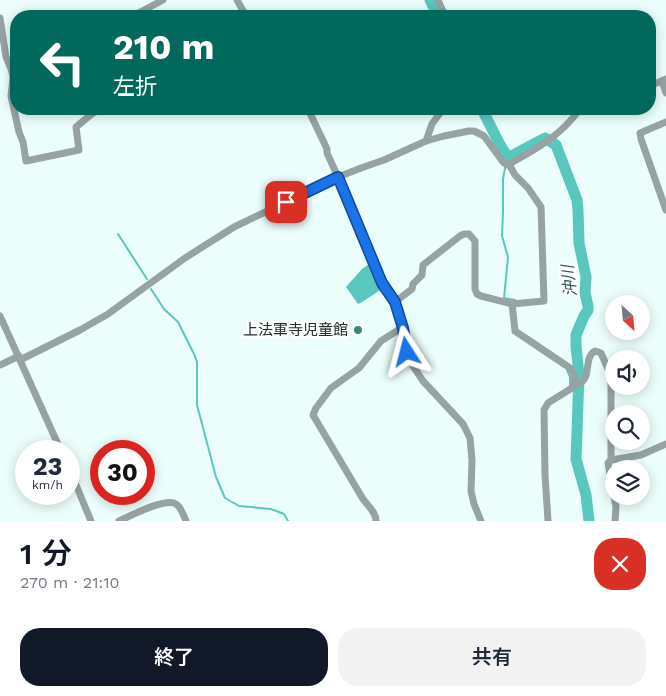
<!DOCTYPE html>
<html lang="ja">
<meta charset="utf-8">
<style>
:root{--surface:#fff;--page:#f2f2f3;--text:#1f2937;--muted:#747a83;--accent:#111827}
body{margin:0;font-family:"Work Sans","Noto Sans JP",sans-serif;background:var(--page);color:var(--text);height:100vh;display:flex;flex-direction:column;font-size:19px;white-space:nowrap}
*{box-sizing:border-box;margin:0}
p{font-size:16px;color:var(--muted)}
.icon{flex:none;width:28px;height:28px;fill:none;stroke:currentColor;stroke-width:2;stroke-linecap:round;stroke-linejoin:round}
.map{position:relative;height:521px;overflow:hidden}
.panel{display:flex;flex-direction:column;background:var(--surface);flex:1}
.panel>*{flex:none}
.top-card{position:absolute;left:10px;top:10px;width:646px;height:105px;border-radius:20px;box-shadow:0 2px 12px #0003;background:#00695c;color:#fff;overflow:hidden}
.needle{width:32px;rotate:154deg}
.buttons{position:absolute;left:605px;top:295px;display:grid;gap:10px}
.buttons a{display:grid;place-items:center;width:45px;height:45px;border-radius:50%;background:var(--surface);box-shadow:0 2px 12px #0003;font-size:25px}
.speed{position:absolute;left:15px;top:440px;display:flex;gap:10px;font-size:25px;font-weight:700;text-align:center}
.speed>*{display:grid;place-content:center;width:65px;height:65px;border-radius:50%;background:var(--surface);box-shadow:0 2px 12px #0003;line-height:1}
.speed small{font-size:12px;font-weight:400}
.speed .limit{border:8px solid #d22;background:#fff;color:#111}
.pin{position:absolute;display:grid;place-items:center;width:42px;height:42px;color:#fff;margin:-21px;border-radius:10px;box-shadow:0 2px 8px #0006}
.me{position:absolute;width:55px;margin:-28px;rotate:351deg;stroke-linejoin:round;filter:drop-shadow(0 0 4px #0008)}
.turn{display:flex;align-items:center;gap:18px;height:105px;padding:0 20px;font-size:22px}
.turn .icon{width:65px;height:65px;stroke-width:2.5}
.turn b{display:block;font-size:35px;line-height:42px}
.round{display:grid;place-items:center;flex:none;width:52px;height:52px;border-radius:20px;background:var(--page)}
.overview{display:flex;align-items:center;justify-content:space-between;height:85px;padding:0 20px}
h1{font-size:30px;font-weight:600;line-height:38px;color:var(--accent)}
.action{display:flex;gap:10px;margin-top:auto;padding:10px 20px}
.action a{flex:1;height:58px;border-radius:20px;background:var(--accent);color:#fff;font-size:20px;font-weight:600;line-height:58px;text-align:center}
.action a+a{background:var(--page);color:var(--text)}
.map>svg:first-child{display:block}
</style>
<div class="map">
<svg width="666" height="521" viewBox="0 0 666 521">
<rect width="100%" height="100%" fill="#ebfefb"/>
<path fill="#5ac7bf" d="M372,262L379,280L381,290C373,294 367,300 358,304L346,287L362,269Z"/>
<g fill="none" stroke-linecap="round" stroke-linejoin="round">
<g stroke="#5ac7bf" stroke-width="2">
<polyline points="506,159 507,156"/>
<polyline points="505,168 503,179 503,212 502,236 508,257 504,298 515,300"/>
<polyline points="118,234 147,279"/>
<polyline points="151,289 164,309 178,322 194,354 197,362 197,405 216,477 225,498 239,506 271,509 284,514 288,521"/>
<polyline points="567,370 570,377 570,386"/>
<polyline points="573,391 578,388"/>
</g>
<g stroke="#5ac7bf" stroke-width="11">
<polyline points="430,0 438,16"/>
<polyline points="482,109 499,143 507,156 511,156 545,138 556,145 577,200 578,210 579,243 586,277 585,293 588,306 588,310 584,316 576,335 576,346 579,375 576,459 586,495 589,521"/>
</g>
<g stroke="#96a3a2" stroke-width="7">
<polyline points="237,0 246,16"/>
<polyline points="438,0 445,16"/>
<polyline points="133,16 163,0"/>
<polyline points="0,18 6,57 11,69 13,77 11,96 19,132 23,142 26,161 79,150 76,127 93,113 101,109"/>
<polyline points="662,81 666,93"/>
<polyline points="650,86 666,79"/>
<polyline points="308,109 327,149 327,153 338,177 382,283 395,302 403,327 407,352 413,366 423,381 463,424 470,438 472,460 471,491 474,504 481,521"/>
<polyline points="666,122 640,133 641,139 666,210"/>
<polyline points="426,141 432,124 443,109"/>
<path d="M509,164C539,147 559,137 580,109"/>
<polyline points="512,304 515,331 570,368 574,374 574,385"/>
<polyline points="0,316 61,451"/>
<polyline points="20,360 80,330 108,314 185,258 234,227 338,177 361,168 384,160 426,141 444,136 469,131 474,131 484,136 503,162 507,165 509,164 515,175 528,188 541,207 544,301 512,304 481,296 477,294 475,289 475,241 469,234 464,234 460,236 423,265 422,275 413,284 412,289 395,302"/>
<polyline points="0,365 19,356"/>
<polyline points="611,460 641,455 666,444"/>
<polyline points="69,468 91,521"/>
<path d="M119,521C130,516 166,497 176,504C181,507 184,516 186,521"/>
<path d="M376,521C376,512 368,506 363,499L313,415L316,408L331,388L359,368L381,341L403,327"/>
<path d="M548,521L545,475L544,410L548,403L572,388L574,385C575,384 580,383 582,382C591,374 584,357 595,351L601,353L611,376V460L608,463L616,507L615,521"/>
</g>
</g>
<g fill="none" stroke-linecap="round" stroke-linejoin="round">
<g stroke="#114b97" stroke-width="12">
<polyline id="route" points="286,202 338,177 382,283 395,302 403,328 407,352"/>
</g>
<use href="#route" stroke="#1a73e8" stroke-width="9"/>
</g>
<circle fill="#3d857f" stroke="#fff" stroke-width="2" cx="358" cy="330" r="5"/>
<g text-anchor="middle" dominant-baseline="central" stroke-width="5" stroke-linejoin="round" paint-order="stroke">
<g font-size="15" fill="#232f2e" stroke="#fff" text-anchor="end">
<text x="348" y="330">上法軍寺児童館</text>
</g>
<g font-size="16" font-style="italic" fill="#295855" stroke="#fff">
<text transform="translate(569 281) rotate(-96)">沖川</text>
</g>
</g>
</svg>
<div class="buttons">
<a><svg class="needle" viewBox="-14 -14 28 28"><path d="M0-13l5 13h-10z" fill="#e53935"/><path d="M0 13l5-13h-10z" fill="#747a83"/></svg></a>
<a><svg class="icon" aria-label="sound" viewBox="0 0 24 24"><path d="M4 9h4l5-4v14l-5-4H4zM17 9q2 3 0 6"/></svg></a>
<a><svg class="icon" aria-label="search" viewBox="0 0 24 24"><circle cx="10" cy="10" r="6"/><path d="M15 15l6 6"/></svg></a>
<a><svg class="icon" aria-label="layers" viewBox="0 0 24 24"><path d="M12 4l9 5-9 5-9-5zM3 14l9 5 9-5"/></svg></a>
</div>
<div class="speed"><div>23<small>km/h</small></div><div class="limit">30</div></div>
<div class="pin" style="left:286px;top:202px;background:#d93025"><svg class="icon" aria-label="arrive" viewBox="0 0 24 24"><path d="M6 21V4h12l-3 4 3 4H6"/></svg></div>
<svg class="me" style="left:407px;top:352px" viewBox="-20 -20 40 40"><path d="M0-17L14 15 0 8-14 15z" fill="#1a73e8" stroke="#fff" stroke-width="4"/></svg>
<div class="top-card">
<div class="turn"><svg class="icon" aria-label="left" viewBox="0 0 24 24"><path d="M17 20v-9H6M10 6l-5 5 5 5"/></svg><div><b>210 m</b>左折</div></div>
</div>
</div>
<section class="panel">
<div class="overview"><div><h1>1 分</h1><p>270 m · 21:10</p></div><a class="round" style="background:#d93025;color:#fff"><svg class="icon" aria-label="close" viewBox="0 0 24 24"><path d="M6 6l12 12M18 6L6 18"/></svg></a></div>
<div class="action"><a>終了</a><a>共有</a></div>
</section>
